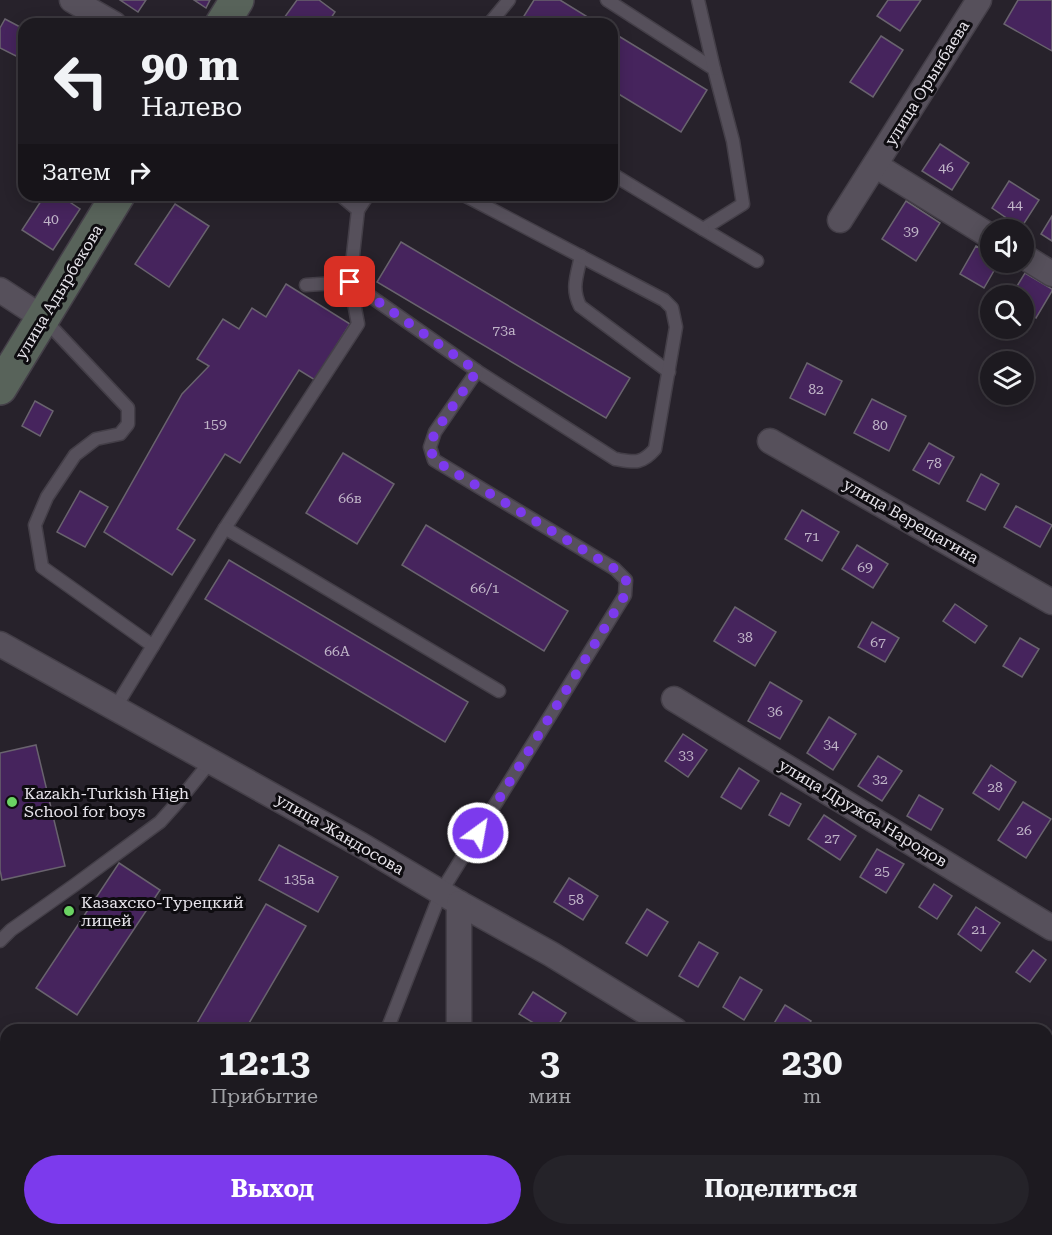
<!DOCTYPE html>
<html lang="ru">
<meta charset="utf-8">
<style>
:root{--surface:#1d1a20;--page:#252329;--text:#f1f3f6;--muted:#a0a1a5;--line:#3b383e;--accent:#7c3aed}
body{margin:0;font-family:"Roboto Serif",serif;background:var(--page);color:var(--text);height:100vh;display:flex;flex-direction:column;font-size:22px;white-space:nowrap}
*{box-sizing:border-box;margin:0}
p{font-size:20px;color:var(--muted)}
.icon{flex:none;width:33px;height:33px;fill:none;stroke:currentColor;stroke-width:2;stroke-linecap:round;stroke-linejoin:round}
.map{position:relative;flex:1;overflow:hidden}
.details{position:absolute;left:0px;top:1024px;width:1053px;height:212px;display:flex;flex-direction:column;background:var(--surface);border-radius:18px 18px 0 0;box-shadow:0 3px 15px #0003,0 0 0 2px var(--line)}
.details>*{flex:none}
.guide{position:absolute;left:18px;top:18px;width:600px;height:183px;border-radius:18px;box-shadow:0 3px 15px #0003,0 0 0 2px var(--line);background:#1d1a20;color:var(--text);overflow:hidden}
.controls{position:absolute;left:980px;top:219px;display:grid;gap:12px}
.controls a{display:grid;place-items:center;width:54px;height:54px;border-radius:50%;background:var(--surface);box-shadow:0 3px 15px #0003,0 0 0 2px var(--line);font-size:30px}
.pin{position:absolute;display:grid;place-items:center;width:51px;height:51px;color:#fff;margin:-26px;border-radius:12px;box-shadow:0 3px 9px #0006}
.me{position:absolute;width:66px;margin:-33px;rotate:32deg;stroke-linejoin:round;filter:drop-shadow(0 0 4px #0008)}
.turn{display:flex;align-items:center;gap:21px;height:126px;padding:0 24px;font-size:27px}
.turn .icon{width:78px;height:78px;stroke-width:2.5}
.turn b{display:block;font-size:42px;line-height:51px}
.then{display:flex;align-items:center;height:57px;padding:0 24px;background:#0003;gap:12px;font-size:22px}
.eta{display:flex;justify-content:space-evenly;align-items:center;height:102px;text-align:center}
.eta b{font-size:36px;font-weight:700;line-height:42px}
.primary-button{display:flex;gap:12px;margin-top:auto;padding:12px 24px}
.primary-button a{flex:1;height:69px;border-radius:36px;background:var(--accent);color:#fff;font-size:24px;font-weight:700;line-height:69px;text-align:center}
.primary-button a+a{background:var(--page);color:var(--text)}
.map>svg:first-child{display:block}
</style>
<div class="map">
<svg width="1052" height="1235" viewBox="0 0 1052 1235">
<rect width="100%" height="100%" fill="#27222b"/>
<g fill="#46245d" stroke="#69636e" stroke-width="1.5">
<polygon points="120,0 146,0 138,12"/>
<polygon points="194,0 210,0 206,8"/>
<polygon points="297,0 319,0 335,12 327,24 293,24 284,18"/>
<polygon points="534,0 560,0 599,24 519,24"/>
<polygon points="888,0 921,0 900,31 877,16"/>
<polygon points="1018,0 1052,0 1052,51 1004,24"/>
<polygon points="5,19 24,29 24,40 16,56 0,48 0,28"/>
<polygon points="612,32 707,90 681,132 612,90"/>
<polygon points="881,36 903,50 873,97 850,82"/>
<polygon points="940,144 969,163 952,190 922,171"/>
<polygon points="1009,181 1039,200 1021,228 992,208"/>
<polygon points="45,195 59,195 80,209 53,250 22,230"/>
<polygon points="906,201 940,223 916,261 882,239"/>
<polygon points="175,204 209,226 169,287 135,264"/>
<polygon points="1052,216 1052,241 1041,234"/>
<polygon points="401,242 630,378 606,418 377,282"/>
<polygon points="976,246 990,254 990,262 999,262 984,288 960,274"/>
<polygon points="1025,273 1052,289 1052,291 1036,318 1023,310 1023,296 1011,296"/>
<polygon points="286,284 350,324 315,380 299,370 240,463 225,454 177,529 195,540 172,575 104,532 182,394 209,366 197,359 223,319 239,329 252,308 266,317"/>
<polygon points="807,363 842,381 825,415 790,398"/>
<polygon points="872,399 906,416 889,451 854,433"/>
<polygon points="35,401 53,411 40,436 22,426"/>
<polygon points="929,443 954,457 939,484 913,470"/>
<polygon points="343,453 394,484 357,544 306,513"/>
<polygon points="981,474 999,484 985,510 967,501"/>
<polygon points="80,491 108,507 85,547 57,532"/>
<polygon points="1016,506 1052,525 1040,547 1004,527"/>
<polygon points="802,510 839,532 822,561 785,539"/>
<polygon points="426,525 568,611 544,651 402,565"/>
<polygon points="857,545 888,564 873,588 842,569"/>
<polygon points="229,560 468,702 445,742 205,599"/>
<polygon points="955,604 987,626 975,643 943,621"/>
<polygon points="735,607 776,632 755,666 714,641"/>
<polygon points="872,622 899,638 885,662 858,647"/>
<polygon points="1020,638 1039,649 1022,677 1003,666"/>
<polygon points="770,682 802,701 780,739 748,721"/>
<polygon points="829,717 856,734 833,770 807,753"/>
<polygon points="683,734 707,750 688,777 665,761"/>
<polygon points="36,745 65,866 2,880 0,870 0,753"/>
<polygon points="878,756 902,771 882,801 858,786"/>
<polygon points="991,765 1016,782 999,810 973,793"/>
<polygon points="739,768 759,781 741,809 721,797"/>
<polygon points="781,793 801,804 789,826 769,815"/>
<polygon points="919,795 943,809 931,830 907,816"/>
<polygon points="1023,802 1051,819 1026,858 998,840"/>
<polygon points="824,815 856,836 840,860 808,839"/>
<polygon points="279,845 338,877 318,912 259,880"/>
<polygon points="877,849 904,864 886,893 860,877"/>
<polygon points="119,863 160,890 77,1015 36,988"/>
<polygon points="569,878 598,896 583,920 554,902"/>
<polygon points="934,884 952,896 937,919 919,907"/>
<polygon points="266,904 306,926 245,1030 193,1030"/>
<polygon points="976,907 1000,923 981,951 958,934"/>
<polygon points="647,909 668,922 647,956 626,943"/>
<polygon points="699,942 718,953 698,987 679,976"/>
<polygon points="1033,950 1046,960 1030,982 1016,972"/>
<polygon points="740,977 762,990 744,1020 723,1007"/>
<polygon points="533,992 566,1013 555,1030 545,1030 519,1014"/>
<polygon points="785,1005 811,1021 805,1030 770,1030"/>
<polygon points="6,1149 6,1194 0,1190 0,1158"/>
<polygon points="148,1230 169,1230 166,1235 156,1235"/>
<polygon points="359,1230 420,1230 419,1235 359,1235"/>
<polygon points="622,1230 662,1230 659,1235 630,1235"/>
</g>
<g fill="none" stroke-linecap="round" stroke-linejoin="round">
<g stroke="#443f48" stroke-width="15">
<g id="lane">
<polyline points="607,0 714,69 733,141 743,204 703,229 757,261"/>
<polyline points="698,0 714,69"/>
<polyline points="489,24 509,0"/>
<polyline points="612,174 703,229"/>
<polyline points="358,210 368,195"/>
<path d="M581,256C577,276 571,288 580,306L669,372"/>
<polyline points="306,285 350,282 358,210 340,195"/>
<polyline points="44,319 128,408 128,424 120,434 96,439 75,455 47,497 35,525 42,567 153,646"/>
<path d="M225,528L358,324L350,282L477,371L615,459C634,462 641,465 655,449L676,327L672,308L664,300L464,195"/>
<polyline points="115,708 225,528 499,691"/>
<polyline points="0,941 11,930 76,884 160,822 177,803 211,761"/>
<polyline points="387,1030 441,892 625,595 626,580 615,569 434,460 430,447 435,432 477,371"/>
</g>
</g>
<g stroke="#443f48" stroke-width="27">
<g id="street">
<polyline points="72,0 114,24"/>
<polyline points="875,165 990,236"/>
<polyline points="840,220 979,0"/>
<polyline points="1023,256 1052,274"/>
<polyline points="0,290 43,318"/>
<polyline points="770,441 1052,602"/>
<polyline points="0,644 361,845 459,903 551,954 675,1030"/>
<polyline points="674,699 1052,928"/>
<polyline points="459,1030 459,903"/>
<polyline points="1047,1140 1052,1132"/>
<polyline points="1001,1230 1009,1235"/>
<polyline points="458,1235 458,1230"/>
<polyline points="691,1235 694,1230"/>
</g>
</g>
<g stroke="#443f48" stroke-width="36">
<g id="secondary">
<polyline points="222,24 237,0"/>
<polyline points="0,388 118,195"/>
</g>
</g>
<use href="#lane" stroke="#56505b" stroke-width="12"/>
<use href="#street" stroke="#56505b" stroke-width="24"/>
<use href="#secondary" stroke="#58635a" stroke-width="33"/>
</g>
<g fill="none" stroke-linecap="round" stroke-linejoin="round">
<polyline stroke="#7c3aed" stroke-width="10" stroke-dasharray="0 18" points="350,282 477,371 435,432 430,447 434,460 615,569 626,580 625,595 478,833"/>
</g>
<g fill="#6bd363" stroke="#0e0c10" stroke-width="2">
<circle cx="12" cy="802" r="6"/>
<circle cx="69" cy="911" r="6"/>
</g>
<g text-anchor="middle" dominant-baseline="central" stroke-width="6" stroke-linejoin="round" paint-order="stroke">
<g font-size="14" fill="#c0b5c8">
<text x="946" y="167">46</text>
<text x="1015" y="204">44</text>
<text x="51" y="219">40</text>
<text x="911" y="231">39</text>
<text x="504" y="330">73а</text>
<text x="816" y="389">82</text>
<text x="215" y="424">159</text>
<text x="880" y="425">80</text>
<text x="934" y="463">78</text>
<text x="350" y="498">66в</text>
<text x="812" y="536">71</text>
<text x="865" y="567">69</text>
<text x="485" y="588">66/1</text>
<text x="745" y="637">38</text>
<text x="878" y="642">67</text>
<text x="337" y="651">66А</text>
<text x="775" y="711">36</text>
<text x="831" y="744">34</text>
<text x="686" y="755">33</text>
<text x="880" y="779">32</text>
<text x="995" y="787">28</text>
<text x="1024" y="830">26</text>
<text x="832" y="838">27</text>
<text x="882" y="871">25</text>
<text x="299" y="879">135а</text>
<text x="576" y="899">58</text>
<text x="979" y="929">21</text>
</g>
<g font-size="16" fill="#e8e5ec" stroke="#0e0c10">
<text transform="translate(927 83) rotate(-58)">улица Орынбаева</text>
<text transform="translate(59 292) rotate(-59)">улица Адырбекова</text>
<text transform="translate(911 521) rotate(30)">улица Верещагина</text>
<text transform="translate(863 813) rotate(31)">улица Дружба Народов</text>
<text transform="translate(340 834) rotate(30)">улица Жандосова</text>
</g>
<g font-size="16" fill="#e8e5ec" stroke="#0e0c10" text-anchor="start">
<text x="24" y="793">Kazakh-Turkish High<tspan x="24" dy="18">School for boys</tspan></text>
<text x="81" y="902">Казахско-Турецкий<tspan x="81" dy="18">лицей</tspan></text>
</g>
</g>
</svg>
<div class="controls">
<a><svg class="icon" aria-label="sound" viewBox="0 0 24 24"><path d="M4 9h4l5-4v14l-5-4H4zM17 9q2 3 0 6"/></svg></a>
<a><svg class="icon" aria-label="search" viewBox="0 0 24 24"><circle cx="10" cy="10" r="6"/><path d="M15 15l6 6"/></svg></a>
<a><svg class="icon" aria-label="layers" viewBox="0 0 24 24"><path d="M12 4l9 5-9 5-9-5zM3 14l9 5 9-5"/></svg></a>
</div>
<div class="pin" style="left:350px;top:282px;background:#d93025"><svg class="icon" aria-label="arrive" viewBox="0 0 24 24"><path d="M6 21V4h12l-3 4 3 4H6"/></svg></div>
<svg class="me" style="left:478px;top:833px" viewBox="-20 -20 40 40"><circle r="17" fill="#7c3aed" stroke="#fff" stroke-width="3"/><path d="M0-11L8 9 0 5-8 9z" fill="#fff"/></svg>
<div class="guide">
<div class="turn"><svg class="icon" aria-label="left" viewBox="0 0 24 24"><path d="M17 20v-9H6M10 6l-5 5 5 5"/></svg><div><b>90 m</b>Налево</div></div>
<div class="then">Затем<svg class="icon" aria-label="right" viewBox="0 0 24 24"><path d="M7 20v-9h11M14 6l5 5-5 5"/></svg></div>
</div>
<section class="details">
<div class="eta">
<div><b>12:13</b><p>Прибытие</p></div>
<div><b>3</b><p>мин</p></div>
<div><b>230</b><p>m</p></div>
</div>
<div class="primary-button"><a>Выход</a><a>Поделиться</a></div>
</section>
</div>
